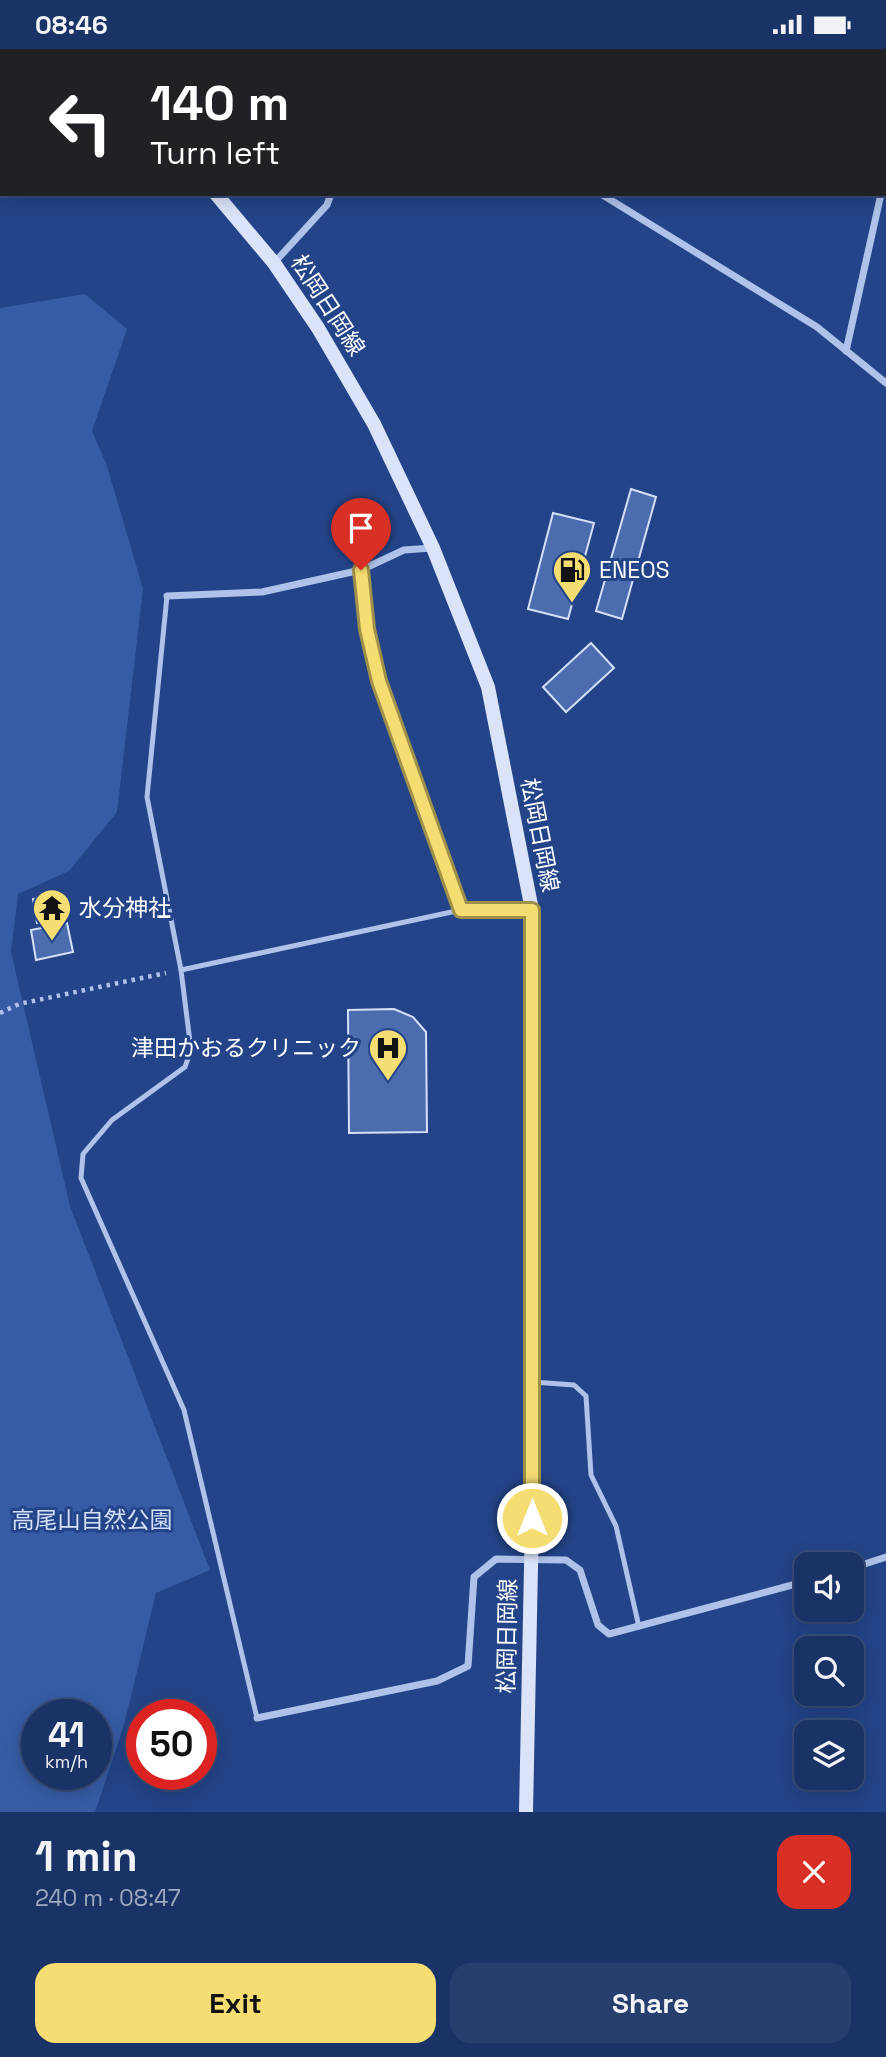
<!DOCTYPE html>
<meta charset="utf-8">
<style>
:root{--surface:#1a3366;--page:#273f6f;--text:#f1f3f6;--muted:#9faabf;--line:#384e7a;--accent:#f5dd72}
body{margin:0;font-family:"Space Grotesk","Noto Sans JP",sans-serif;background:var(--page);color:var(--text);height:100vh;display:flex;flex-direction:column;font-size:26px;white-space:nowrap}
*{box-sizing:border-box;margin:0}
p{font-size:23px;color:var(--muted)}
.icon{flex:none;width:38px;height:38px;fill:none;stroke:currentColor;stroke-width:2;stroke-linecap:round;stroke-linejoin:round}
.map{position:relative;height:1763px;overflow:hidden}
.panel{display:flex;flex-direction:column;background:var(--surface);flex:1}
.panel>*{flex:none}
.top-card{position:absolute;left:0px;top:0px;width:887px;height:147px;box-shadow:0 4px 18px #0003,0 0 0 2px var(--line);background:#202124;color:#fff;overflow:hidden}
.controls{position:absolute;left:794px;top:1503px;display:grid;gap:14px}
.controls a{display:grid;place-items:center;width:70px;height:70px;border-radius:14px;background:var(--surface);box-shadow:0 4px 18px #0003,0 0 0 2px var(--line);font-size:35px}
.speed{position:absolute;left:21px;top:1650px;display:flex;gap:14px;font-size:35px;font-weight:700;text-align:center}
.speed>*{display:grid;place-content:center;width:91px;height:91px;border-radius:50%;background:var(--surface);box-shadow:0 4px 18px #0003,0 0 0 2px var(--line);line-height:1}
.speed small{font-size:18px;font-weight:400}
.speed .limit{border:10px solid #d22;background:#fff;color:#111}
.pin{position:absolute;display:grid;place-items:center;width:60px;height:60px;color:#fff;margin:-72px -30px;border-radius:50% 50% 50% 0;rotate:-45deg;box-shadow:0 0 7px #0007}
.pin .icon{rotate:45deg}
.me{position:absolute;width:77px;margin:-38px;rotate:0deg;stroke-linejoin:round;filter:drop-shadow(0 0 5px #0008)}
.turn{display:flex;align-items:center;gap:24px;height:147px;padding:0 35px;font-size:32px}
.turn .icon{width:91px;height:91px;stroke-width:2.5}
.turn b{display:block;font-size:49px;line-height:60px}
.round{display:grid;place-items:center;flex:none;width:74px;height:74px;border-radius:21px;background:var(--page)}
.head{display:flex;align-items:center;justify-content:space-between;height:119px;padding:0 35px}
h1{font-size:42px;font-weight:800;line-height:52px}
.cta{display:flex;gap:14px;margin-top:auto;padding:14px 35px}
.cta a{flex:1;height:80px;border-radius:21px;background:var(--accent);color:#111;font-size:28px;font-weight:800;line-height:80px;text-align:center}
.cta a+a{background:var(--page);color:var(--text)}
.status{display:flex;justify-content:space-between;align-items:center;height:49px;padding:0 35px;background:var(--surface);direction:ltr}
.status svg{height:19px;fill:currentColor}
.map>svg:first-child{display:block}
</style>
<div class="status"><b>08:46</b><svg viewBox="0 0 49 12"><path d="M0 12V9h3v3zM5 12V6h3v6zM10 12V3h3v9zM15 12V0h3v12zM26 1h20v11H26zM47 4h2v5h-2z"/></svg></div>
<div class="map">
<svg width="886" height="1763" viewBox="0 0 886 1763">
<rect width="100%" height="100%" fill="#234488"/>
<path fill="#375ca5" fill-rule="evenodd" d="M85,245L127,280L92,382L107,417L143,540L117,763L69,822L18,845L11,903L70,1157L210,1521L156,1544L124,1676L95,1763H0V259ZM37,1666H96V1726H37Z"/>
<g fill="#4b6db0" stroke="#d3e0f7" stroke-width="2">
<polygon points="631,440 656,448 622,570 596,562"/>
<polygon points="553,464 594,474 568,570 528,560"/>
<polygon points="591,594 614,619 566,663 543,638"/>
<polygon points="57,845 62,870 37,874 33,850"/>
<polygon points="67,874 73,903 36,911 31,881"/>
<polygon points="394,960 413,968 426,983 427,1083 349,1084 348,961"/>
</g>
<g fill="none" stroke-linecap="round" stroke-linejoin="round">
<polyline stroke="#afc3ea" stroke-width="4.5" stroke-dasharray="3.5 5" stroke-linecap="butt" points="0,964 19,955 166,924"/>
<g stroke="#afc3ea" stroke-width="5">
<polyline points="167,547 147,748 181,921"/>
<polyline points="533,1333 574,1336 586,1347 591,1426 616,1477 639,1578"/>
<polyline points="257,1669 184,1361 81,1129 83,1105 112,1071 185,1018 191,1001 181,921 461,861"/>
</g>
<g stroke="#afc3ea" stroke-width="7">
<polyline points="260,0 265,2"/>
<polyline points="366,0 367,2"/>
<polyline points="878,0 878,2"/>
<polyline points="886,74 886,78"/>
<polyline points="886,97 886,91"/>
<polyline points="601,145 817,278 886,334"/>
<polyline points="274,214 327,156 331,145"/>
<polyline points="846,302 881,145"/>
<polyline points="361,521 367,580 379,632 461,861 532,861"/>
<polyline points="167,547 262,543 361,521 404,501 432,499"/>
<polyline points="852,1519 886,1508"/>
<polyline points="257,1669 437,1632 468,1617 474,1528 496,1510 566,1511 580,1521 598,1576 609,1585 807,1532"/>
</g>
<g stroke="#dae3f8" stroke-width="14">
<polyline points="72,0 74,2"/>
<polyline points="216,145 274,214 318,279 374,375 433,499 488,638 532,861 532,1469 526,1763"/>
</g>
</g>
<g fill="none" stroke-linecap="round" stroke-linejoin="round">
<g stroke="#9f904a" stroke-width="18">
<polyline id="route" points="361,521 367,580 379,632 461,861 532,861 532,1469"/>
</g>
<use href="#route" stroke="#f5dd72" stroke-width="12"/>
</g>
<defs>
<g id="fuel-pin" transform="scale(2.0125)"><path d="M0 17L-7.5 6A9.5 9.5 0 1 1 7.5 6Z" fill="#f5dd72" stroke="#234488"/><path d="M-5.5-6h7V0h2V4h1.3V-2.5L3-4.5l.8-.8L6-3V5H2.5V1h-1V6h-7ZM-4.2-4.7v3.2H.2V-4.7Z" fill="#111"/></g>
<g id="temple-pin" transform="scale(2.0125)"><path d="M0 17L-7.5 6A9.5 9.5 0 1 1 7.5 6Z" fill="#f5dd72" stroke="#234488"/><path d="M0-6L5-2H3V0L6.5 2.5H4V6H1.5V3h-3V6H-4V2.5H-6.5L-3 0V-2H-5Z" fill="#111"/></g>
<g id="hospital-pin" transform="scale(2.0125)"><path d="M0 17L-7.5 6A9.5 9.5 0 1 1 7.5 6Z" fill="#f5dd72" stroke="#234488"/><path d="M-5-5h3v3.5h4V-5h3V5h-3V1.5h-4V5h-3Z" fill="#111"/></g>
</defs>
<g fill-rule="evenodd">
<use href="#fuel-pin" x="572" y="521"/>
<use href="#temple-pin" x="52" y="859"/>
<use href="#hospital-pin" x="388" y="999"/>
</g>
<g text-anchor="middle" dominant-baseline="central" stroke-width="6" stroke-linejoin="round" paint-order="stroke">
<g font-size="23" fill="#fff" stroke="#234488">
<text transform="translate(328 256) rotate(57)">松岡日岡線</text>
<text transform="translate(540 786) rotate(79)">松岡日岡線</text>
<text transform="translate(507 1587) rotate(-89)">松岡日岡線</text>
</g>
<g font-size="23" fill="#fff" stroke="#234488" text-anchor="start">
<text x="599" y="521">ENEOS</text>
<text x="79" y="859">水分神社</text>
<text x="361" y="999" text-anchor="end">津田かおるクリニック</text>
</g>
<g font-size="23" fill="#d3e0f7" stroke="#234488">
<text x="92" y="1471">高尾山自然公園</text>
</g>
</g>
</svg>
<div class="controls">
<a><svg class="icon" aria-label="sound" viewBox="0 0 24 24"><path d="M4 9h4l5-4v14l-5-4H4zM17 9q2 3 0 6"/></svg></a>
<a><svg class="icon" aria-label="search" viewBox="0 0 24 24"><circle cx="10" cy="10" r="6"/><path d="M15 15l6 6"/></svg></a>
<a><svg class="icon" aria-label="layers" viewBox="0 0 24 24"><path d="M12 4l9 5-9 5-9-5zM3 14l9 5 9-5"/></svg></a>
</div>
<div class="speed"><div>41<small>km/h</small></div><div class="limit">50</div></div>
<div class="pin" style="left:361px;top:521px;background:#d93025"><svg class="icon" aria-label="arrive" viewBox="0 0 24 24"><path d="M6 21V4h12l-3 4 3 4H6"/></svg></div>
<svg class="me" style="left:532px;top:1469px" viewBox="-20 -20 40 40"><circle r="17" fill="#f5dd72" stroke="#fff" stroke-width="3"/><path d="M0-11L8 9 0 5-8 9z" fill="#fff"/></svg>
<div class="top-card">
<div class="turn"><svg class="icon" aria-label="left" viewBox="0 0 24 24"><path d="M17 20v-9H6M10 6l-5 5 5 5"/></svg><div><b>140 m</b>Turn left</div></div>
</div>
</div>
<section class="panel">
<div class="head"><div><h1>1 min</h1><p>240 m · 08:47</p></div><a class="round" style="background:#d93025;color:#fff"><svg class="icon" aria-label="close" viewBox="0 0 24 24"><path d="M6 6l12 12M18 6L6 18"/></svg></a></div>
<div class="cta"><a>Exit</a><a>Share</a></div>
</section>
